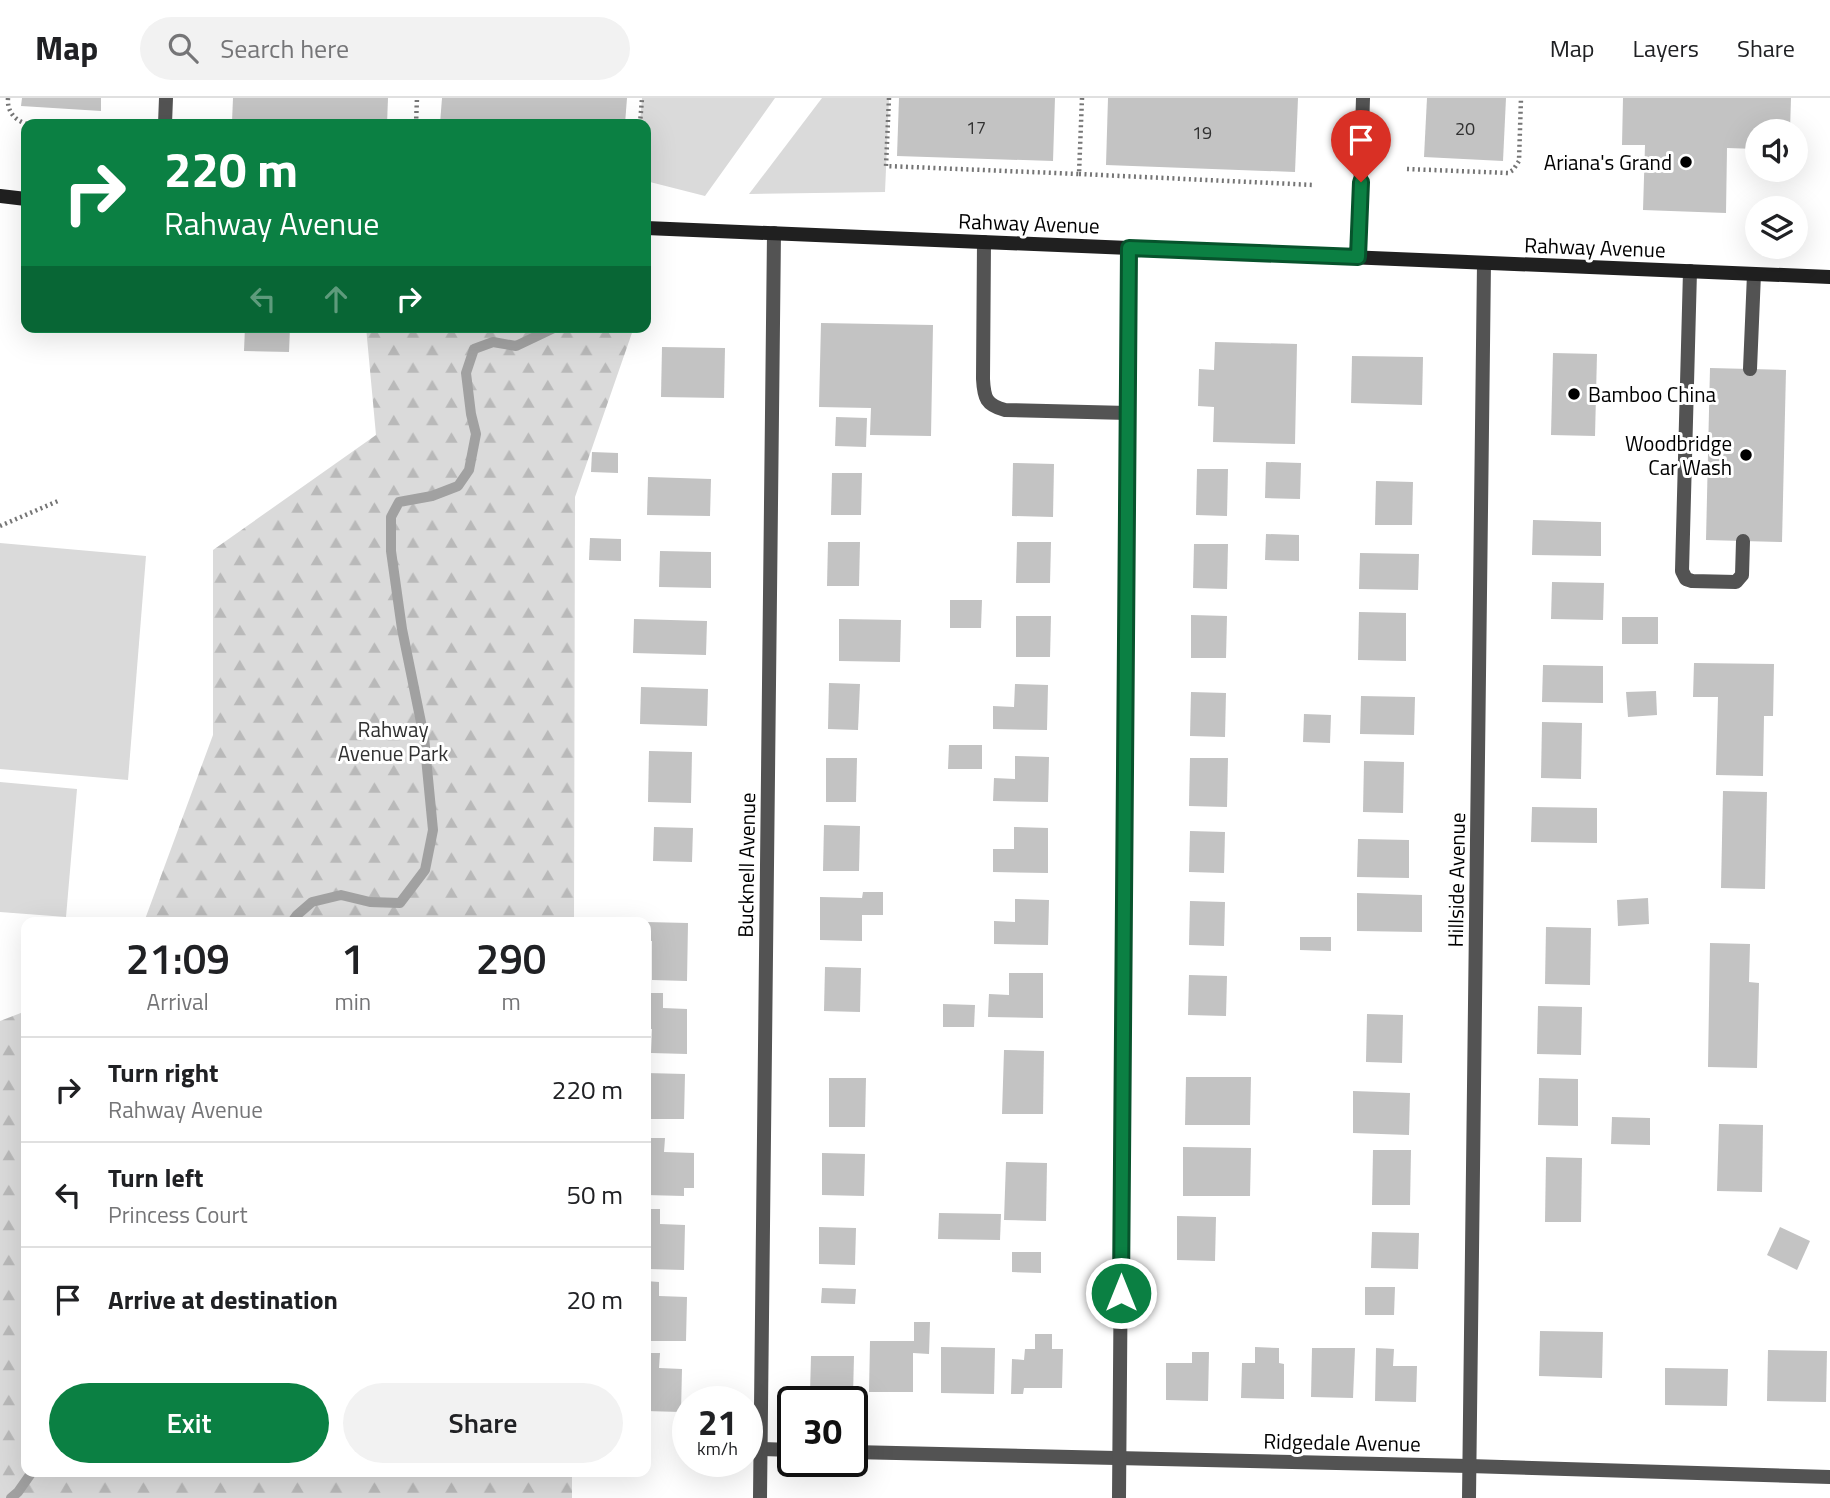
<!DOCTYPE html>
<style>
:root{--surface:#fff;--page:#f2f2f2;--text:#202124;--muted:#757577;--line:#e0e0e0;--accent:#0b8043}
body{margin:0;font-family:"Titillium Web",sans-serif;background:var(--page);color:var(--text);height:100vh;display:flex;flex-direction:column;font-size:26px;white-space:nowrap}
*{box-sizing:border-box;margin:0}
p{font-size:23px;color:var(--muted)}
.icon{flex:none;width:38px;height:38px;fill:none;stroke:currentColor;stroke-width:2;stroke-linecap:round;stroke-linejoin:round}
.map{position:relative;flex:1;overflow:hidden}
.panel{position:absolute;left:21px;top:819px;width:630px;height:560px;display:flex;flex-direction:column;background:var(--surface);border-radius:14px;box-shadow:0 7px 28px #0002}
.panel>*{flex:none}
.top-card{position:absolute;left:21px;top:21px;width:630px;height:214px;border-radius:14px;box-shadow:0 7px 28px #0002;background:#0b8043;color:#fff;overflow:hidden}
.tools{position:absolute;left:1745px;top:21px;display:grid;gap:14px}
.tools a{display:grid;place-items:center;width:63px;height:63px;border-radius:50%;background:var(--surface);box-shadow:0 7px 28px #0002;font-size:35px}
.speed{position:absolute;left:672px;top:1288px;display:flex;gap:14px;font-size:35px;font-weight:700;text-align:center}
.speed>*{display:grid;place-content:center;width:91px;height:91px;border-radius:50%;background:var(--surface);box-shadow:0 7px 28px #0002;line-height:1}
.speed small{font-size:18px;font-weight:400}
.speed .limit{border:4px solid #111;border-radius:10px;background:#fff;color:#111}
.pin{position:absolute;display:grid;place-items:center;width:60px;height:60px;color:#fff;margin:-72px -30px;border-radius:50% 50% 50% 0;rotate:-45deg;box-shadow:0 0 7px #0007}
.pin .icon{rotate:45deg}
.me{position:absolute;width:77px;margin:-38px;rotate:0deg;stroke-linejoin:round;filter:drop-shadow(0 0 5px #0008)}
.turn{display:flex;align-items:center;gap:24px;height:147px;padding:0 28px;font-size:32px}
.turn .icon{width:91px;height:91px;stroke-width:2.5}
.turn b{display:block;font-size:49px;line-height:60px}
.lanes{display:flex;align-items:center;height:66px;padding:0 28px;background:#0003;justify-content:center;gap:35px;direction:ltr}
.lanes .off{opacity:.35}
.eta{display:flex;justify-content:space-evenly;align-items:center;height:119px;text-align:center}
.eta b{font-size:42px;font-weight:600;line-height:49px}
.cta{display:flex;gap:14px;margin-top:auto;padding:14px 28px}
.cta a{flex:1;height:80px;border-radius:42px;background:var(--accent);color:#fff;font-size:28px;font-weight:600;line-height:80px;text-align:center}
.cta a+a{background:var(--page);color:var(--text)}
ul{padding:0;list-style:none}
li{display:flex;align-items:center;gap:21px;height:105px;padding:0 28px;border-top:2px solid var(--line)}
li div{flex:1}
li b{display:block;font-size:26px}
li em{font-style:normal}
header{display:flex;align-items:center;gap:42px;box-sizing:border-box;height:98px;padding:0 35px;background:var(--surface);border-bottom:2px solid var(--line)}
header strong{font-size:33px}
nav{display:flex;gap:38px;margin-inline-start:auto;font-size:24px}
.search{width:490px;height:63px;background:var(--page);display:flex;align-items:center;gap:18px;box-sizing:border-box;padding:0 24px;border-radius:38px;color:var(--muted);font-size:26px}
.map>svg:first-child{display:block}
</style>
<header>
<strong>Map</strong>
<div class="search"><svg class="icon" aria-label="search" viewBox="0 0 24 24"><circle cx="10" cy="10" r="6"/><path d="M15 15l6 6"/></svg>Search here</div>
<nav><a>Map</a><a>Layers</a><a>Share</a></nav>
</header>
<div class="map">
<svg width="1830" height="1400" viewBox="0 0 1830 1400">
<defs>
<pattern id="forest-firs" width="22" height="20" patternUnits="userSpaceOnUse" patternTransform="scale(1.75)"><rect width="22" height="20" fill="#dadada"/><path d="M5 1l3.5 6h-7zM16 11l3.5 6h-7z" fill="#b9b9b9"/></pattern>
</defs>
<rect width="100%" height="100%" fill="#fff"/>
<g fill="#dadada">
<polygon points="642,0 775,0 705,98 646,83 646,26 640,26"/>
<polygon points="822,0 889,0 885,94 749,96"/>
<polygon points="0,445 146,458 128,682 0,671"/>
<polygon points="0,684 77,691 66,819 0,814"/>
</g>
<g fill="url(#forest-firs)">
<polygon points="366,229 634,229 575,399 574,824 144,824 213,637 213,452 376,337"/>
<polygon points="26,913 26,1374 572,1374 572,1400 0,1400 0,923"/>
</g>
<g fill="none" stroke-linecap="round" stroke-linejoin="round">
<g stroke="#a1a1a1" stroke-width="10">
<polyline points="292,824 297,817 312,804 341,797 370,804 400,805 425,772 433,732 424,639 402,531 391,453 391,419 399,404 432,398 458,388 469,372 476,336 471,316 466,275 474,251 493,244 516,248 556,229"/>
<polyline points="11,1400 18,1394 32,1374"/>
</g>
</g>
<g fill="#c3c3c3">
<polygon points="22,0 101,0 101,13 21,8"/>
<polygon points="233,0 388,0 387,26 263,26 232,24"/>
<polygon points="442,0 627,0 625,26 440,26"/>
<polygon points="899,0 1055,0 1053,63 897,58"/>
<polygon points="1108,0 1298,0 1295,74 1106,67"/>
<polygon points="1427,0 1506,0 1503,63 1424,59"/>
<polygon points="1623,0 1791,0 1790,33 1757,33 1757,51 1727,50 1726,115 1643,112 1645,47 1622,47"/>
<polygon points="821,225 933,227 931,338 870,337 871,310 819,309"/>
<polygon points="245,229 290,229 289,254 244,253"/>
<polygon points="1215,244 1297,246 1295,346 1213,344 1214,309 1198,308 1199,271 1214,272"/>
<polygon points="662,249 725,250 724,300 661,299"/>
<polygon points="1553,255 1597,256 1595,338 1551,337"/>
<polygon points="1352,258 1423,259 1422,307 1351,305"/>
<polygon points="1710,270 1786,272 1782,444 1706,442"/>
<polygon points="836,319 867,320 866,349 835,348"/>
<polygon points="592,354 618,355 618,375 591,374"/>
<polygon points="1266,364 1301,365 1300,401 1265,400"/>
<polygon points="1013,365 1054,366 1053,419 1012,418"/>
<polygon points="1197,371 1228,371 1227,418 1196,417"/>
<polygon points="832,375 862,375 861,417 831,417"/>
<polygon points="648,379 711,381 710,418 647,417"/>
<polygon points="1376,383 1413,384 1412,427 1375,427"/>
<polygon points="1533,422 1601,424 1601,458 1532,457"/>
<polygon points="1266,436 1299,437 1299,463 1265,462"/>
<polygon points="590,440 621,441 621,463 589,462"/>
<polygon points="828,444 860,444 859,488 827,488"/>
<polygon points="1017,444 1051,444 1050,485 1016,485"/>
<polygon points="1194,446 1228,446 1227,491 1193,490"/>
<polygon points="660,453 711,454 711,490 659,489"/>
<polygon points="1360,455 1419,456 1418,492 1359,491"/>
<polygon points="1552,484 1604,485 1603,522 1551,521"/>
<polygon points="950,502 982,502 981,530 950,530"/>
<polygon points="1359,514 1406,515 1406,563 1358,562"/>
<polygon points="1191,517 1227,518 1226,560 1191,560"/>
<polygon points="1016,518 1051,518 1050,559 1016,559"/>
<rect x="1622" y="519" width="36" height="27"/>
<polygon points="634,521 707,523 706,557 633,555"/>
<polygon points="839,521 901,522 900,564 839,563"/>
<polygon points="1694,565 1774,566 1773,618 1764,618 1763,678 1716,677 1718,599 1693,599"/>
<polygon points="1543,567 1603,568 1603,605 1542,604"/>
<polygon points="829,585 860,586 858,632 828,631"/>
<polygon points="1015,586 1048,587 1047,632 993,631 993,608 1014,609"/>
<polygon points="641,589 708,591 707,628 640,626"/>
<polygon points="1656,593 1657,617 1628,619 1626,594"/>
<polygon points="1191,594 1226,595 1225,639 1190,638"/>
<polygon points="1361,598 1415,599 1414,637 1360,636"/>
<polygon points="1304,616 1331,617 1330,645 1303,644"/>
<polygon points="1542,624 1582,625 1581,681 1541,680"/>
<polygon points="949,647 982,647 982,671 948,671"/>
<polygon points="649,653 692,654 691,705 648,704"/>
<polygon points="1015,658 1049,659 1048,704 993,703 994,680 1015,681"/>
<polygon points="826,660 857,660 856,704 826,704"/>
<polygon points="1190,660 1228,660 1227,709 1189,708"/>
<polygon points="1364,663 1404,664 1403,715 1363,714"/>
<polygon points="1723,693 1767,694 1765,791 1721,790"/>
<polygon points="1532,709 1597,710 1597,745 1531,744"/>
<polygon points="824,727 860,728 859,773 823,773"/>
<polygon points="654,729 693,730 692,764 653,763"/>
<polygon points="1014,729 1048,730 1048,775 993,774 993,751 1014,751"/>
<polygon points="1190,733 1225,734 1224,775 1189,774"/>
<polygon points="1358,741 1409,742 1409,780 1357,779"/>
<polygon points="863,794 883,794 883,817 862,817 862,843 820,842 820,799 862,800"/>
<polygon points="1357,795 1422,797 1422,834 1357,833"/>
<polygon points="1648,800 1649,826 1618,828 1617,802"/>
<polygon points="1015,801 1049,802 1048,847 994,846 994,823 1015,824"/>
<polygon points="1190,803 1225,804 1224,848 1189,847"/>
<polygon points="646,824 688,825 687,883 652,882 652,843 646,843"/>
<polygon points="1546,829 1591,830 1590,887 1545,886"/>
<polygon points="1300,839 1331,839 1331,853 1300,852"/>
<polygon points="1710,845 1750,846 1749,884 1759,885 1757,970 1708,969"/>
<polygon points="825,869 861,870 860,914 824,913"/>
<polygon points="1009,875 1043,875 1043,920 988,919 989,896 1009,897"/>
<polygon points="1189,877 1227,878 1226,918 1188,917"/>
<polygon points="646,895 663,895 663,910 687,911 687,956 651,955 652,931 646,931"/>
<polygon points="943,906 975,907 974,929 943,929"/>
<polygon points="1538,908 1582,909 1581,957 1537,956"/>
<polygon points="1367,916 1403,917 1402,965 1366,964"/>
<polygon points="1004,952 1044,953 1043,1016 1002,1016"/>
<polygon points="646,975 685,976 684,1021 649,1021 650,997 646,997"/>
<polygon points="1186,979 1251,979 1250,1027 1185,1027"/>
<polygon points="829,980 866,980 865,1029 829,1029"/>
<polygon points="1539,980 1578,981 1578,1028 1538,1027"/>
<polygon points="1353,993 1410,995 1409,1037 1353,1035"/>
<polygon points="1612,1019 1650,1020 1650,1047 1611,1046"/>
<polygon points="1719,1026 1763,1027 1762,1094 1717,1093"/>
<polygon points="646,1040 665,1040 664,1054 694,1055 694,1090 684,1090 684,1098 646,1097"/>
<polygon points="1183,1049 1251,1050 1250,1098 1183,1098"/>
<polygon points="1373,1052 1411,1052 1410,1107 1372,1107"/>
<polygon points="822,1055 865,1056 864,1098 822,1097"/>
<polygon points="1546,1059 1582,1060 1581,1124 1545,1124"/>
<polygon points="1006,1064 1047,1065 1046,1123 1004,1122"/>
<polygon points="646,1111 660,1111 660,1126 685,1127 684,1172 648,1171 649,1147 646,1147"/>
<polygon points="939,1115 1001,1116 1000,1142 938,1141"/>
<polygon points="1177,1118 1216,1119 1215,1163 1177,1162"/>
<polygon points="819,1129 856,1130 855,1167 819,1166"/>
<polygon points="1780,1129 1810,1143 1797,1172 1767,1157"/>
<polygon points="1372,1134 1419,1135 1418,1171 1371,1170"/>
<polygon points="1012,1154 1041,1154 1041,1175 1012,1174"/>
<polygon points="646,1183 659,1184 659,1198 687,1199 686,1243 646,1243"/>
<polygon points="1365,1189 1395,1189 1394,1217 1365,1217"/>
<polygon points="822,1190 856,1191 855,1206 821,1205"/>
<polygon points="914,1224 930,1224 929,1256 913,1255 913,1294 869,1294 870,1243 914,1243"/>
<polygon points="1540,1233 1603,1234 1602,1280 1539,1278"/>
<polygon points="1035,1236 1052,1236 1052,1251 1063,1251 1062,1290 1024,1290 1023,1296 1011,1296 1012,1261 1024,1262 1025,1251 1035,1251"/>
<polygon points="941,1249 995,1250 994,1296 941,1295"/>
<polygon points="1255,1249 1279,1250 1279,1265 1284,1266 1284,1301 1241,1300 1242,1265 1255,1265"/>
<polygon points="1312,1250 1355,1250 1353,1300 1311,1299"/>
<polygon points="1376,1250 1394,1251 1393,1268 1417,1268 1416,1304 1375,1303"/>
<polygon points="1768,1252 1827,1253 1826,1304 1767,1303"/>
<polygon points="1192,1254 1209,1254 1208,1303 1166,1302 1166,1265 1192,1265"/>
<polygon points="646,1255 660,1255 659,1270 682,1271 681,1314 646,1313"/>
<polygon points="811,1258 854,1258 853,1297 810,1296"/>
<polygon points="1665,1270 1728,1271 1727,1308 1665,1307"/>
</g>
<g fill="none" stroke-linecap="round" stroke-linejoin="round">
<g stroke="#757575" stroke-width="4.5" stroke-dasharray="2 3.5" stroke-linecap="butt">
<path d="M8,0C7,13 14,22 27,26"/>
<polyline points="889,0 886,68 1079,76 1082,0"/>
<polyline points="416,26 417,0"/>
<polyline points="640,26 642,0"/>
<polyline points="1407,71 1508,75 1513,72 1519,63 1521,0"/>
<polyline points="1079,76 1314,87"/>
<polyline points="0,428 58,403"/>
</g>
<g stroke="#535353" stroke-width="14">
<path d="M984,144L983,281C984,300 986,307 1005,312L1128,315"/>
<polyline points="1690,173 1682,473 1686,481 1692,483 1736,484 1742,477 1743,443"/>
<polyline points="1750,271 1754,176"/>
</g>
<g stroke="#535353" stroke-width="14">
<polyline points="165,26 166,0"/>
<polyline points="1358,159 1363,0"/>
<polyline points="760,1351 793,1352"/>
<polyline points="852,1354 1469,1368 1830,1379"/>
<polyline points="760,1400 774,135"/>
<polyline points="1119,1400 1129,150"/>
<polyline points="1469,1400 1484,165"/>
</g>
<g stroke="#202020" stroke-width="14">
<polyline points="0,98 26,101"/>
<polyline points="646,130 1830,179"/>
</g>
</g>
<g fill="none" stroke-linecap="round" stroke-linejoin="round">
<g stroke="#07532c" stroke-width="18">
<polyline id="route" points="1121,1195 1129,150 1358,159 1361,84"/>
</g>
<use href="#route" stroke="#0b8043" stroke-width="12"/>
</g>
<g fill="#000" stroke="#fff" stroke-width="2.5">
<circle cx="1686" cy="64" r="7"/>
<circle cx="1574" cy="296" r="7"/>
<circle cx="1746" cy="357" r="7"/>
</g>
<g text-anchor="middle" dominant-baseline="central" stroke-width="6" stroke-linejoin="round" paint-order="stroke">
<g font-size="18" fill="#313131">
<text x="976" y="29">17</text>
<text x="1465" y="30">20</text>
<text x="1202" y="34">19</text>
</g>
<g font-size="21" fill="#000" stroke="#fff" text-anchor="end">
<text x="1672" y="64">Ariana's Grand</text>
<text x="1588" y="296" text-anchor="start">Bamboo China</text>
<text x="1732" y="345">Woodbridge<tspan x="1732" dy="24">Car Wash</tspan></text>
</g>
<g font-size="21" fill="#000" stroke="#fff">
<text transform="translate(1029 125) rotate(2)">Rahway Avenue</text>
<text transform="translate(1595 149) rotate(2)">Rahway Avenue</text>
<text transform="translate(746 767) rotate(-89)">Bucknell Avenue</text>
<text transform="translate(1456 782) rotate(-89)">Hillside Avenue</text>
<text transform="translate(1342 1344) rotate(1)">Ridgedale Avenue</text>
</g>
<g font-size="21" fill="#313131" stroke="#fff">
<text x="393" y="631">Rahway<tspan x="393" dy="24">Avenue Park</tspan></text>
</g>
</g>
</svg>
<div class="tools">
<a><svg class="icon" aria-label="sound" viewBox="0 0 24 24"><path d="M4 9h4l5-4v14l-5-4H4zM17 9q2 3 0 6"/></svg></a>
<a><svg class="icon" aria-label="layers" viewBox="0 0 24 24"><path d="M12 4l9 5-9 5-9-5zM3 14l9 5 9-5"/></svg></a>
</div>
<div class="speed"><div>21<small>km/h</small></div><div class="limit">30</div></div>
<div class="pin" style="left:1361px;top:84px;background:#d93025"><svg class="icon" aria-label="arrive" viewBox="0 0 24 24"><path d="M6 21V4h12l-3 4 3 4H6"/></svg></div>
<svg class="me" style="left:1121px;top:1195px" viewBox="-20 -20 40 40"><circle r="17" fill="#0b8043" stroke="#fff" stroke-width="3"/><path d="M0-11L8 9 0 5-8 9z" fill="#fff"/></svg>
<div class="top-card">
<div class="turn"><svg class="icon" aria-label="right" viewBox="0 0 24 24"><path d="M7 20v-9h11M14 6l5 5-5 5"/></svg><div><b>220 m</b>Rahway Avenue</div></div>
<div class="lanes"><svg class="icon off" aria-label="left" viewBox="0 0 24 24"><path d="M17 20v-9H6M10 6l-5 5 5 5"/></svg><svg class="icon off" aria-label="ahead" viewBox="0 0 24 24"><path d="M12 20V5M6 11l6-6 6 6"/></svg><svg class="icon" aria-label="right" viewBox="0 0 24 24"><path d="M7 20v-9h11M14 6l5 5-5 5"/></svg></div>
</div>
<section class="panel">
<div class="eta">
<div><b>21:09</b><p>Arrival</p></div>
<div><b>1</b><p>min</p></div>
<div><b>290</b><p>m</p></div>
</div>
<ul>
<li><svg class="icon" aria-label="right" viewBox="0 0 24 24"><path d="M7 20v-9h11M14 6l5 5-5 5"/></svg><div><b>Turn right</b><p>Rahway Avenue</p></div><em>220 m</em></li>
<li><svg class="icon" aria-label="left" viewBox="0 0 24 24"><path d="M17 20v-9H6M10 6l-5 5 5 5"/></svg><div><b>Turn left</b><p>Princess Court</p></div><em>50 m</em></li>
<li><svg class="icon" aria-label="arrive" viewBox="0 0 24 24"><path d="M6 21V4h12l-3 4 3 4H6"/></svg><div><b>Arrive at destination</b></div><em>20 m</em></li>
</ul>
<div class="cta"><a>Exit</a><a>Share</a></div>
</section>
</div>
